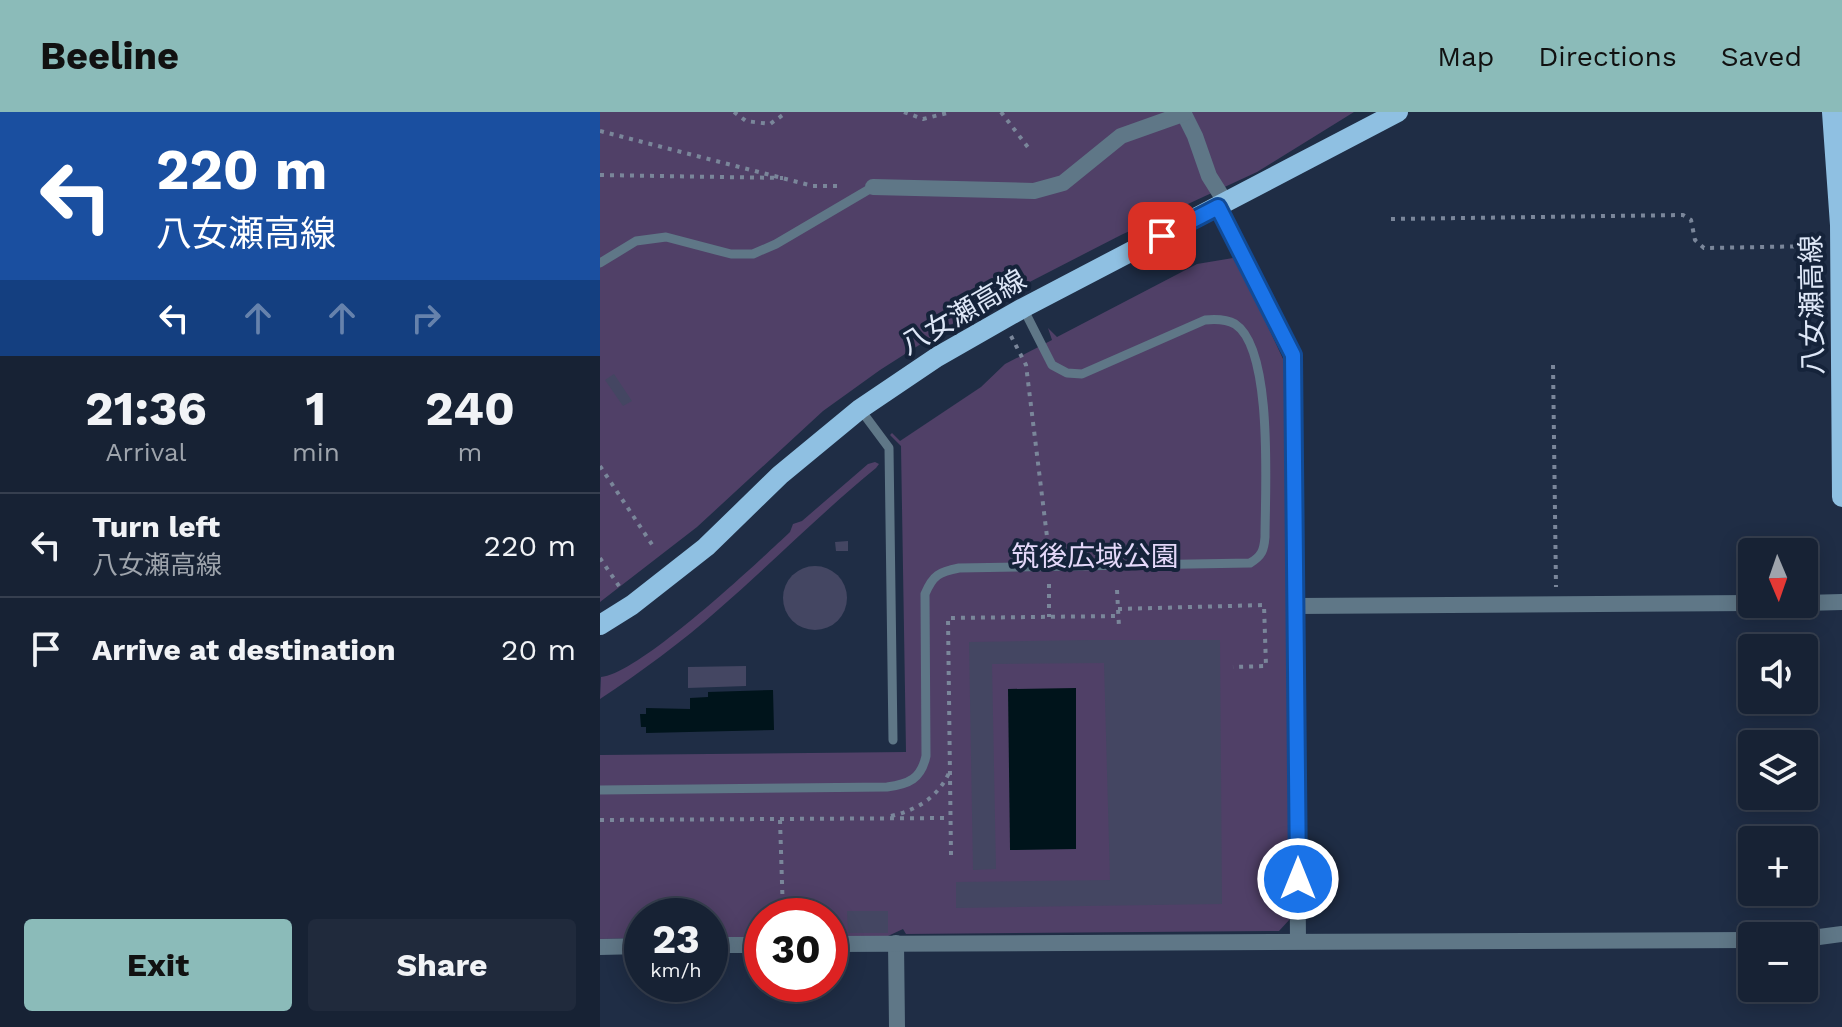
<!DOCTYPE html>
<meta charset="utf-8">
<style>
:root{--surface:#172234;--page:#202a3c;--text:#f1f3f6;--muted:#9ea4ac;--line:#363f4f;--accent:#8bbbb9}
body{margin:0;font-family:"Work Sans","Noto Sans JP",sans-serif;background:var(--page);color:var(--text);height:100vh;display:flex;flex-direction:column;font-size:30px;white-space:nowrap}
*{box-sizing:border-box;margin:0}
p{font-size:26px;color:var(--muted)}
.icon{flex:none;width:44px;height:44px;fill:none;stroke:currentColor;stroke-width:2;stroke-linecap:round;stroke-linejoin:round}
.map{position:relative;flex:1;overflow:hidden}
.side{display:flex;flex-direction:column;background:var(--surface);width:600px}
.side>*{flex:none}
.guide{background:#1a4fa0;color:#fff;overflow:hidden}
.needle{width:52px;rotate:178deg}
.controls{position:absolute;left:1138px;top:426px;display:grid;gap:16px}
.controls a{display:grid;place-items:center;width:80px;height:80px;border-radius:8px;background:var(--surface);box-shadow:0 4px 20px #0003,0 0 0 2px var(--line);font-size:40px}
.speed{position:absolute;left:24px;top:786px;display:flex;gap:16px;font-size:40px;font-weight:700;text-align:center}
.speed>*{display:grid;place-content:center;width:104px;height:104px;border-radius:50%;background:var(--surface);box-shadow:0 4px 20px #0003,0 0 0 2px var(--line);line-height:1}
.speed small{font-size:20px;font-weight:400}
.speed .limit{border:12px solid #d22;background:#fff;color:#111}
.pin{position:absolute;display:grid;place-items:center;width:68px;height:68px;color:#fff;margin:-34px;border-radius:16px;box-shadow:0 4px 12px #0006}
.me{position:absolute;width:88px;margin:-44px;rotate:0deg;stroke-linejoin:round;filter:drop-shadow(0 0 6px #0008)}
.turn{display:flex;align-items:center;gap:28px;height:168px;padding:0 24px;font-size:36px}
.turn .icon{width:104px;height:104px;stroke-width:2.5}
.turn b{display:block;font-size:56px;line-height:68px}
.lanes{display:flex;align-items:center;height:76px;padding:0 24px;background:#0003;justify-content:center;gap:40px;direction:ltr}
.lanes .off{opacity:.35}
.eta{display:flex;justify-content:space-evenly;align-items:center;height:136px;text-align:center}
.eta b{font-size:48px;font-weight:700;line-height:56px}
.button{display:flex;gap:16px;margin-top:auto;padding:16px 24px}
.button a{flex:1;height:92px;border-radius:8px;background:var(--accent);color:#111;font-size:32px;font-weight:700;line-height:92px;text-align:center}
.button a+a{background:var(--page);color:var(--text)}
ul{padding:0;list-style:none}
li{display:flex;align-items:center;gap:24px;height:104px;padding:0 24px;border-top:2px solid var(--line)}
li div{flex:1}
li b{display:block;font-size:30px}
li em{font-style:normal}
header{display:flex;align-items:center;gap:48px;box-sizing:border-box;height:112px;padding:0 40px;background:var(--accent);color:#111}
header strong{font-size:38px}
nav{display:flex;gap:44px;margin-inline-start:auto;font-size:28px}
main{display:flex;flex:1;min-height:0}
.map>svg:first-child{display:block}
</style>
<header>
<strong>Beeline</strong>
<nav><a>Map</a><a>Directions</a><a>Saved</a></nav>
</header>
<main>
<section class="side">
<div class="guide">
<div class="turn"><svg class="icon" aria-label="left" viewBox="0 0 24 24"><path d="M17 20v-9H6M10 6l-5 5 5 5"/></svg><div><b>220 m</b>八女瀬高線</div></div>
<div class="lanes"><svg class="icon" aria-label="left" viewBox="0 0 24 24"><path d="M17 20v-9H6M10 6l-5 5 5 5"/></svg><svg class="icon off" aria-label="ahead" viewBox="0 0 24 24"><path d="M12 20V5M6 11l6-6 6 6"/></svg><svg class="icon off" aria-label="ahead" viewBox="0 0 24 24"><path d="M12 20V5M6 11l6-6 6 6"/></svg><svg class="icon off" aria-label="right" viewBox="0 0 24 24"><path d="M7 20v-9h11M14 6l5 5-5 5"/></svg></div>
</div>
<div class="eta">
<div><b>21:36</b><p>Arrival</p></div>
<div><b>1</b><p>min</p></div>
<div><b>240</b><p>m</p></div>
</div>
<ul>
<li><svg class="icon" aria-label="left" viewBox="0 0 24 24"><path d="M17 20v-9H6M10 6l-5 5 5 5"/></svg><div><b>Turn left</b><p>八女瀬高線</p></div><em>220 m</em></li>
<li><svg class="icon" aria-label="arrive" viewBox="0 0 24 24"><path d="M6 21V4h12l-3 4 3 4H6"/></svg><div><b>Arrive at destination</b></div><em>20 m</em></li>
</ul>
<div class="button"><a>Exit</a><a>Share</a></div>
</section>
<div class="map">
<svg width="1242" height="915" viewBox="0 0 1242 915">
<rect width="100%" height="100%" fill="#1f2d45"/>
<g fill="#504067">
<polygon points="0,0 754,0 657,60 521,123 371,200 280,258 223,299 97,415 0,490"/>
<polygon points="633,146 649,174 684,249 690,807 679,819 306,822 303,817 288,824 230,825 230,804 162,804 162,825 110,826 110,804 42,804 42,826 0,827 0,643 306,640 301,334 290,323 292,321 300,329 381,275 405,252 452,228 448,216 457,225 597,152"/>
<path d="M275,350L279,352L276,356C221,401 172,451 119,497C82,530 41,560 0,587L1,565C39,562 156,452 190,420L193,412L202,409L268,352Z"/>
</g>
<g fill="#00141b">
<polygon points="476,576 476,737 410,738 408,577"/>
<polygon points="173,578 174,618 46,621 46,615 41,615 40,602 46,602 46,596 90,597 90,586 108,585 108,580"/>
</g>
<g fill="#444662">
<polygon points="14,262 32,289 23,294 5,268"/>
<polygon points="248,429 248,439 236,439 235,430"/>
<circle cx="215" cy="486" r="32"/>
<polygon points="488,528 620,528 622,792 356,796 356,770 510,768 504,551 392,552 396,757 373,758 369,530"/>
<polygon points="146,554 146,574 88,576 88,555"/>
<polygon points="247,799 288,799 288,821 248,821"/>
</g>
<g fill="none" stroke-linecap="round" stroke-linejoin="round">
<g stroke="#7a869a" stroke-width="4" stroke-dasharray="4 6" stroke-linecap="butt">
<polyline points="134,0 146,9 170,12 187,0"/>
<polyline points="304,0 323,7 351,0"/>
<polyline points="401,0 430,38"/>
<polyline points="0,19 213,74 243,74"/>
<polyline points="0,63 183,66"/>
<polyline points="791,107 1083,103 1091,108 1095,128 1104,136 1220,134"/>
<polyline points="411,224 426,253 449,441"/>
<polyline points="953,253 956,475"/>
<polyline points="0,354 55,437"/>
<polyline points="0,446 21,477"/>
<polyline points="449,472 449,505"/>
<polyline points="517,478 519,515"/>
<polyline points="518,497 664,493 666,554 633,555"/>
<path d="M291,704C317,698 337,686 349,661"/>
<polyline points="0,708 350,706"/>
<polyline points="180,708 183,802"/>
<polyline points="351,743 348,506 518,504"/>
</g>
<g stroke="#5f7787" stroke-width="9">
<polyline points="0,151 36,129 66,125 131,142 153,142 176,132 273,75"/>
<polyline points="260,297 289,336 293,628"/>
<path d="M0,678L287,675C309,672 321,667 326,644L325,482C333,463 339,460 359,456L650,451C662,444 664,438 665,425C665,381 674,237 635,212C626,207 615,207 605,208L482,262L467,261L452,253L423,196"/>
</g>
<g stroke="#5f7787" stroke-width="16">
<polyline points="583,0 595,24 609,64 626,91"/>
<polyline points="273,75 434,79 463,71 521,24 583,2"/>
<polyline points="618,95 693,243 698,828"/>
<polyline points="1204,491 1242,490"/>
<polyline points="697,494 1152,491"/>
<polyline points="1204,827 1242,822"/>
<polyline points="296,831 297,915"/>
<polyline points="230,832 1152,828"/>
<polyline points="110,833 162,833"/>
<polyline points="0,835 42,834"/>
</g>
<g stroke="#8fc0e2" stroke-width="20">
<polyline points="1232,0 1240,113 1242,385"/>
<polyline points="0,513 32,493 106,435 180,363 260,297 337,245 423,196 798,0"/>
</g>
</g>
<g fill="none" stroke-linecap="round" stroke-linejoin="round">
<g stroke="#114b97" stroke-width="20">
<polyline id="route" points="562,124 618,95 693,243 698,767"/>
</g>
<use href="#route" stroke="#1a73e8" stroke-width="14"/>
</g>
<g text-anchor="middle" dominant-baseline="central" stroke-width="8" stroke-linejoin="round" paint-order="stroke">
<g font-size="28" fill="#dee7f7" stroke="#15233a">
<text transform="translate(1212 193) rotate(-91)">八女瀬高線</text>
<text transform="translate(363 200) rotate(-30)">八女瀬高線</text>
</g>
<g font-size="28" fill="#e4d8f9" stroke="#15233a">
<text x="495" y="444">筑後広域公園</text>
</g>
</g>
</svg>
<div class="controls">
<a><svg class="needle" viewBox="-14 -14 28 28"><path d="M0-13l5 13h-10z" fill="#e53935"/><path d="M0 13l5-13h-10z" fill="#9ea4ac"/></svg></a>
<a><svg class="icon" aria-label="sound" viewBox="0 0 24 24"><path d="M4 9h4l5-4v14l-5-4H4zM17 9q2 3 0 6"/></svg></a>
<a><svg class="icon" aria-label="layers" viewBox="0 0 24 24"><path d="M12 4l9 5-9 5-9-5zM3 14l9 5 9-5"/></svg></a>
<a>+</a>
<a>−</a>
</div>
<div class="speed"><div>23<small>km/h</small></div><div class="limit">30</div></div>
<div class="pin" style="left:562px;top:124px;background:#d93025"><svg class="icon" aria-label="arrive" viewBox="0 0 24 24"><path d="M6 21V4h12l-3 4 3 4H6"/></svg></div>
<svg class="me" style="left:698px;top:767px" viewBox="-20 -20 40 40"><circle r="17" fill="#1a73e8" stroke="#fff" stroke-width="3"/><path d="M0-11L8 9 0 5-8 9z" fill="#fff"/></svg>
</div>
</main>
